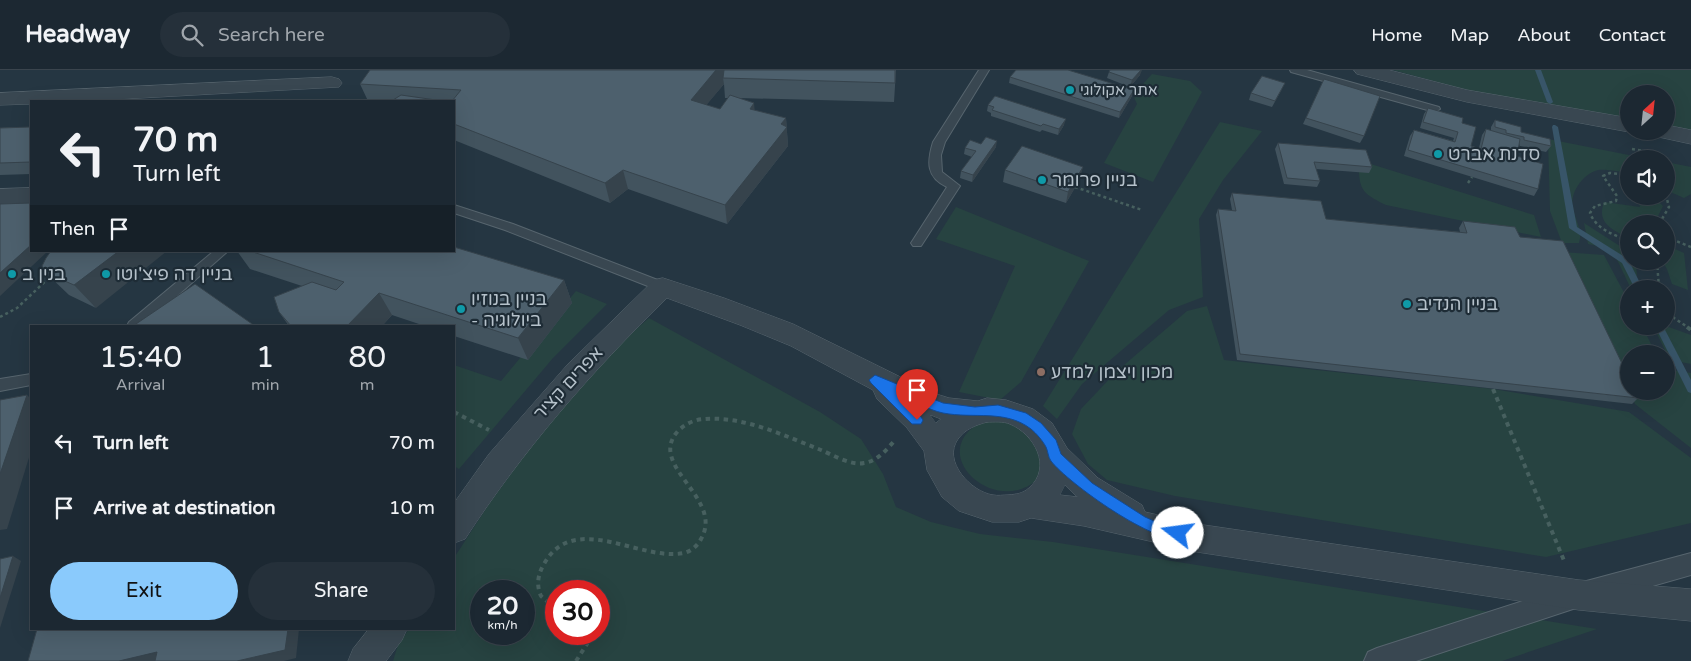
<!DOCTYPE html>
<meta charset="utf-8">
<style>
:root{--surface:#1c2832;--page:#25303a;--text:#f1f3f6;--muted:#a0a6ac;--line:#3a444d;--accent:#8acafc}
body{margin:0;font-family:"Varela Round",Heebo,sans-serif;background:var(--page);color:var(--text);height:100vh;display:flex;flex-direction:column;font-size:19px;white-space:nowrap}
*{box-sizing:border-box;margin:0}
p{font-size:16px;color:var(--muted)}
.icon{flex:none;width:28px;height:28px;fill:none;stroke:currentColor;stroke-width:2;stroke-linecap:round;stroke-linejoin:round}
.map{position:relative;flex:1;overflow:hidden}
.details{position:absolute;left:30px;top:255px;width:425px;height:305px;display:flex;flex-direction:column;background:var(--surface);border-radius:0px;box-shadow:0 5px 20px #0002,0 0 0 1px var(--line)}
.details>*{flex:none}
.guide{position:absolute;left:30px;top:30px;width:425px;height:152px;border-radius:0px;box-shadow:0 5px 20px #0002,0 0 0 1px var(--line);background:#1c2832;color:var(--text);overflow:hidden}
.needle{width:32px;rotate:27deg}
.controls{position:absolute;left:1620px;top:15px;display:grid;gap:10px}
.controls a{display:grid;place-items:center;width:55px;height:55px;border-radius:50%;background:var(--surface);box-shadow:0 5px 20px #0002,0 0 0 1px var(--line);font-size:25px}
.speed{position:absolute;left:470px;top:510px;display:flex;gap:10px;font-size:25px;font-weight:700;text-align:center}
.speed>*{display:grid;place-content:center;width:65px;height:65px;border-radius:50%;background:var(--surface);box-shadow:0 5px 20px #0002,0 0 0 1px var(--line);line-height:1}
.speed small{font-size:12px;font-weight:400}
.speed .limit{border:8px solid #d22;background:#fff;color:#111}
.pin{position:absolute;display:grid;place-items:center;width:42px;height:42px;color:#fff;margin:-51px -21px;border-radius:50% 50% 50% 0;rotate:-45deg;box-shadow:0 0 5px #0007}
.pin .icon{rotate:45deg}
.me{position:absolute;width:55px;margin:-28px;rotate:285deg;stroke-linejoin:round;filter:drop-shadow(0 0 4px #0008)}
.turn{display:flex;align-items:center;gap:18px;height:105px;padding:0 20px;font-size:22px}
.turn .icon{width:65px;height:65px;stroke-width:2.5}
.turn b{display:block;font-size:35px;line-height:42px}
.then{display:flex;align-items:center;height:48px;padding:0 20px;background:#0003;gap:10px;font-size:19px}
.eta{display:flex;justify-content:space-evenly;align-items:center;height:85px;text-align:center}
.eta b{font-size:30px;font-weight:600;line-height:35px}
.action{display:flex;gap:10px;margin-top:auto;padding:10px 20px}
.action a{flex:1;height:58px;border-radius:30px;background:var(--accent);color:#111;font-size:20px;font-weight:600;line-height:58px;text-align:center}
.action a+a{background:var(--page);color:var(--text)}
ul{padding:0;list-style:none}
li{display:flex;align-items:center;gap:15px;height:65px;padding:0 20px}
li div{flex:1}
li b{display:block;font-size:19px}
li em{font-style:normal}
header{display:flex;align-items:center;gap:30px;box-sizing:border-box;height:70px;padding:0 25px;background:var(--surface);border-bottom:1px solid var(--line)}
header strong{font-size:24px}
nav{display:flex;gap:28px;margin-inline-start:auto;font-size:18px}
.search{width:350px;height:45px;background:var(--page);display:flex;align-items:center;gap:12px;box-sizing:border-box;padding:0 18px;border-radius:28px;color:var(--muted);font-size:19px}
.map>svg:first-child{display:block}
</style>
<header>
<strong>Headway</strong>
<div class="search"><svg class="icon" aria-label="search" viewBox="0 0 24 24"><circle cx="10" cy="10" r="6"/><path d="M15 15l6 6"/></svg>Search here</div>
<nav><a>Home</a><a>Map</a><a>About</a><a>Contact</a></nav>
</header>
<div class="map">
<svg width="1691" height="591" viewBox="0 0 1691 591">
<rect width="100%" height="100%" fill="#253642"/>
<g fill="#274341" fill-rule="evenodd">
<polygon points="1393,0 1691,0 1691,62 1666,57 1666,24 1629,24 1629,51 1470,21"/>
<polygon points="1152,4 1190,11 1202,22 1153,112 1104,93 1137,34 1133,25"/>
<polygon points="1220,52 1262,61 1223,110 1199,149 1203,227 1169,240 1082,314 1057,349 1043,336"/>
<path d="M1548,69L1649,89H1629V103C1620,102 1607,99 1598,100C1582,104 1569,124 1573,139C1576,151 1583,162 1579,173H1562L1550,141Z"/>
<path d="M1358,90L1534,145L1541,167L1386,135C1359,122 1360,119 1358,90Z"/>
<polygon points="1666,92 1691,97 1691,124 1684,128 1666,120"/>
<path d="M1637,126H1653L1663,136L1654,154H1629V169C1613,159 1596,154 1604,132L1640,137Z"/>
<polygon points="956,137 1089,191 1021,312 1000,330 959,322 1015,196 936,169"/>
<path d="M1584,153L1626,180L1629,184V191H1633C1639,200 1637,210 1634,219H1631L1612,179L1588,174Z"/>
<polygon points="1666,175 1684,183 1688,220 1672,214 1667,199 1662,191 1666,191"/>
<polygon points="1562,182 1604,185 1629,232 1629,256 1642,256 1656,284 1629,284 1629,321"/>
<polygon points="576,221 607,234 553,288 459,399 454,396 454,295 501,311"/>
<polygon points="1207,236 1224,290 1493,319 1629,342 1691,388 1691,453 1546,487 1175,426 1107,410 1088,394 1072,364 1081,339 1117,301 1187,241"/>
<path d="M649,248L820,342L861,369L883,404L896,437L931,452L980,464L1053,472L1597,559L1502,591H393L398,575L409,559H454V488L489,434L557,340L626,268ZM481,521H524V564H481ZM556,521H599V564H556Z"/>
<polygon points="1653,256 1666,256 1691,265 1691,294 1670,290"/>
<polygon points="1666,299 1691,303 1691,378 1635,334 1629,321 1666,321"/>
<path d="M986,350L1014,351L1042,375L1039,408C994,451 920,379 986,350Z"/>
</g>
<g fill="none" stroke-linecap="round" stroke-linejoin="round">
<g fill="#385569" fill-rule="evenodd">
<polygon points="1535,0 1541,0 1553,32 1552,33 1550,34 1547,32"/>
<polygon points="1553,55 1555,55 1558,57 1577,157 1628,189 1643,219 1635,219 1622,193 1569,158 1552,57"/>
<polygon points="1655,256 1663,256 1691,310 1691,323 1688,322"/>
</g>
<g stroke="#57656e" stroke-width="2">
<g id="service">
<path d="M979,0H989L945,72L941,85L942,102L960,116L921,176H913L911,173L913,170L947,117C926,107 927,92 933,72Z"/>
<polygon points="1290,0 1307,0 1439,37 1440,39 1435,42 1431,41 1291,2"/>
<polygon points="454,135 513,154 668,214 669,217 668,220 658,220 505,160 454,143"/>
<polygon points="214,181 228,181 143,256 127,256 129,252"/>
<polygon points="31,304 31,315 0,321 0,309"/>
</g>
</g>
<g stroke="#57656e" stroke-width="2">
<polygon id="pedestrian" points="1691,483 1691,505 1579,537 1416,591 1364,591 1368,582 1377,578 1579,513"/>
</g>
<g stroke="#57656e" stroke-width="1">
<g id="minor">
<polygon points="1354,0 1389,0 1467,20 1629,48 1629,61 1631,61 1629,62 1467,32 1357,4"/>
<polygon points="332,7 339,9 342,13 339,17 87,31 31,31 31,34 0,35 0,23"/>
<polygon points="1666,55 1691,60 1691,74 1654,66 1651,61 1666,61"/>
<polygon points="31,118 31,134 0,135 0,119"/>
<path d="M663,208L724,228L793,254L933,323L949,328L978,331L987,328L1006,330L1033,339L1052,353L1067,378L1098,408L1142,435L1145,442L1197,454L1579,510L1691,519V551L1579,540L1197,482L1084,456L1031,448L1019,452H992L959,441L942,427L927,400L924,381L907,358L877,329L873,320L791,276L740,255L667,228C591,302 523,380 465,469L454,473V433L489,384L568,294L654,210ZM930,345H931L941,349L936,353ZM987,352C995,352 1003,351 1010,354C1034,364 1053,397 1029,418C1022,424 1017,424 1008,425C1003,425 998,426 993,425C971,422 942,391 958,369C965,359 976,355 987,352ZM1065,415L1076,426L1078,427L1060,425Z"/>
<polygon points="369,559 407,559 402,570 386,591 348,591 353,579"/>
</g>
</g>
<g stroke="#47605f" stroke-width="2.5" stroke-dasharray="3 3" stroke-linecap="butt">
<polyline points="1632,79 1650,82"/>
<path d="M1629,105L1610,103L1603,106L1617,126L1616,131L1595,136L1590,143C1596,159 1614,165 1629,171"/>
<polyline points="1468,113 1472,107"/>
<polyline points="1075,117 1142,140"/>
<polyline points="1659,154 1669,137 1666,125"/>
<polyline points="1666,167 1691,177"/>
<polyline points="1657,191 1659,219"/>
<polyline points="1666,237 1674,248 1689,258"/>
<polyline points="0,247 17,238 52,205"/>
</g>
<g stroke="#47605f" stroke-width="4" stroke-dasharray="4.5 4.5" stroke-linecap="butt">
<polyline points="1687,257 1691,260"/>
<polyline points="1493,319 1565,493"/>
<polyline points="454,342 489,360"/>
<path d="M556,539L541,526C536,515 538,504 544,494C574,440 640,492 684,483C692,481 698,475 701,469C725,428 646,396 678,361C685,354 695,349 705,349C744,346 785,366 821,380C833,385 851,396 864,393C878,391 887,379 896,369"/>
<polyline points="576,591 587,574 588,564"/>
</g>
<use href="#service" fill="#394751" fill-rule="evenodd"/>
<use href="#pedestrian" fill="#394751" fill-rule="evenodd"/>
<use href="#minor" fill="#394751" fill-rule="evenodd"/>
</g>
<g fill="#42535e" fill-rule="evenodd">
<path d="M896,0L894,32L738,28L754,33V40L786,48L788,76L727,154L628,119L610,133L454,70V31H368L360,14ZM724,14L725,28H728L720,39L706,35Z"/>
<polygon points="1109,2 1140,5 1130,17 1107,8"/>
<polygon points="1010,7 1134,20 1132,26 1119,48 1009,13"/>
<polygon points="1324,9 1364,66 1360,73 1303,54"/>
<polygon points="1282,19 1272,37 1249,30 1251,23"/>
<polygon points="988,35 1064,55 1058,65 1042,60 1040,62 991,46 991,43 987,41"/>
<polygon points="1428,38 1462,53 1471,76 1479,78 1482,65 1486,59 1491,61 1491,57 1495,50 1551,76 1546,82 1520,76 1520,73 1517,86 1538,119 1534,126 1404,86 1410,66 1414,60 1453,71 1454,68 1420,58 1424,44"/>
<polygon points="31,57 31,104 0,105 0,58"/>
<polygon points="1278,73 1372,97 1369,103 1316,99 1320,111 1317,117 1284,114 1275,79"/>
<polygon points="981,74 996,77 972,112 960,108 961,101 972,87 964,84 965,78"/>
<polygon points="1005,100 1080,109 1066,133 1003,112"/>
<polygon points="1232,123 1326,149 1460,162 1459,158 1463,151 1520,167 1638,328 1632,334 1237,290 1216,145 1218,139 1232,140 1230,129"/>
<polygon points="51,181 96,238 69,225 46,203"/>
<polygon points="237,181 250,181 564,210 572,233 528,290 454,266 454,256 425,256 392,245 382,256 289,256 279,242 302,216 250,199"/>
</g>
<g fill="#36434c">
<polygon points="716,0 728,0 723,8 724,14 694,50 691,30"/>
<polygon points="1141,0 1142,0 1140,5 1130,17 1132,10"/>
<polygon points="1134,20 1132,26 1119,48 1120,42"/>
<polygon points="754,33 756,53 750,39"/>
<polygon points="786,48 788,76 727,154 725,135 781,54"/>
<polygon points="1066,49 1064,55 1058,65 1059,59"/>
<polygon points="997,71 996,77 972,112 973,105"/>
<polygon points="1083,97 1080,109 1066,133 1068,122"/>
<polygon points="623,100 628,119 610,133 605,113"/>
<polygon points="31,175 31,181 48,181 0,226 0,203"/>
<polygon points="119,181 167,181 96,238 74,215"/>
<polygon points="564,210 572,233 528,290 518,268"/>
<polygon points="379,223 392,245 382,256 347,256"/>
<polygon points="27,325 31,329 31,381 7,459 0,460 0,404"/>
<polygon points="13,486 21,491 0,558 0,528"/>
<polygon points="288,559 299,559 296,588 284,591 237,591"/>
<polygon points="157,582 168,591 119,591"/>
</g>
<g fill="#4d606d" stroke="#36434c">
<polygon points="370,0 716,0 691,30 720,39 730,25 754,33 750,39 786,48 781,54 787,57 725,135 623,100 605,113 454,54 454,31 452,31 461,20 360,14"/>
<polygon points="724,0 895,0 895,13 723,8"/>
<polygon points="1016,0 1068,0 1134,20 1120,42 1010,7"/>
<polygon points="1110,0 1141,0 1132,10 1109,2"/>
<polygon points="1262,6 1285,13 1275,31 1251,23"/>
<polygon points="1324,9 1380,26 1364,66 1306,48"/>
<polygon points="401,25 443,31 397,31 393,30"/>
<polygon points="995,26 1066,49 1059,59 1043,54 1041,56 992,40 994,37 988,35"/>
<polygon points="1428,38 1463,48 1462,53 1476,57 1471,76 1481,79 1486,59 1520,69 1517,86 1543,94 1538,119 1408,80 1414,60 1455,72 1458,62 1423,52"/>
<polygon points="1495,50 1521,57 1521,62 1550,69 1551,76 1524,70 1524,67 1506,63 1506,60 1495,57"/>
<polygon points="31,57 31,92 0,93 0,58"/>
<polygon points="986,67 997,71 973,105 961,101 976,81 965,78 970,70 981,74"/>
<polygon points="1278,73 1366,80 1372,97 1314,92 1320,111 1287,108"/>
<polygon points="1022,76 1083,97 1068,122 1005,100"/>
<polygon points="1232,123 1321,131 1326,149 1467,163 1463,151 1515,157 1520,167 1563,171 1629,308 1629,321 1635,321 1638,328 1240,284 1218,139 1236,141"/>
<polygon points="31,133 31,175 0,203 0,134"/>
<polygon points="454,177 564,210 518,268 379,223 347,256 291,256 279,242 274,227 312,212 336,220 344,212 250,181 454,181"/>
<polygon points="51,181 119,181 74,215 46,203 42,196 46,188"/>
<polygon points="195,214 255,256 133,256"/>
<polygon points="27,325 0,404 0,330"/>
<polygon points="13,486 0,528 0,489"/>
<polygon points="37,559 288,559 285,580 237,591 155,591 157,582 119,591 28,591"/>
</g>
<path fill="#1a73e8" stroke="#114b97" d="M875,305L943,333L975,337L998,335L1026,343L1041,353L1056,370L1061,384L1092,413L1145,447L1161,454L1183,459L1185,463L1183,468C1157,477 1068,413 1051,391C1048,387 1048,381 1046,377C1043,371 1036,363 1031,359C1005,339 974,349 943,343C928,340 912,330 897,324L921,347L923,350L921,354H912L871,313L869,310Z"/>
<g fill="#0f9aa8" stroke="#1e2c36" stroke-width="2">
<circle cx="1070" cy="20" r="5"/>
<circle cx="1438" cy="84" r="5"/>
<circle cx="1042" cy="110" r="5"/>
<circle cx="12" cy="204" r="5"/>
<circle cx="106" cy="204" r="5"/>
<circle cx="1407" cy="234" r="5"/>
<circle cx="461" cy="239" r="5"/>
</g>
<circle fill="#8d6e63" stroke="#1e2c36" stroke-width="2" cx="1041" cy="302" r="5"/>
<g text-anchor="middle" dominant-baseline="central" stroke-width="4.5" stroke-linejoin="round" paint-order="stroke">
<g font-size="15" fill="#b6c2cb" stroke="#1e2c36" text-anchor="start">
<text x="1080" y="20">אתר אקולוגי</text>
</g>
<g font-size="18" fill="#b6c2cb" stroke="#1e2c36" text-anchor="start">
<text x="1448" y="84">סדנת אברט</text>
<text x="1052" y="110">בניין פרומר</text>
<text x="22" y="204">בנין ב</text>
<text x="116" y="204">בניין דה פיצ'וטו</text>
<text x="471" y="229">בניין בנוזיו<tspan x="471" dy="21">- ביולוגיה</tspan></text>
<text x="1417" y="234">בניין הנדיב</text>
<text x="1051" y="302">מכון ויצמן למדע</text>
</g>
<g font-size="18" fill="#b6c2cb" stroke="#1e2c36">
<text transform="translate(568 313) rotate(-47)">אפרים קציר</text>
</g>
</g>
</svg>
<div class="controls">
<a><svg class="needle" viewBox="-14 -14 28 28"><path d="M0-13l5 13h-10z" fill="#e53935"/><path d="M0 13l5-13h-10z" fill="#a0a6ac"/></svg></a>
<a><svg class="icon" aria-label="sound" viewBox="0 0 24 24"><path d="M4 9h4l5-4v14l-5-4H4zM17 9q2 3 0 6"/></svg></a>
<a><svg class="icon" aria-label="search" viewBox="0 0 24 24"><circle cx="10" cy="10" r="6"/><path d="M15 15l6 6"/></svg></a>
<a>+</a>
<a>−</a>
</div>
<div class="speed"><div>20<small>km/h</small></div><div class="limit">30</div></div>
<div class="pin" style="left:917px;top:350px;background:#d93025"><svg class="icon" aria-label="arrive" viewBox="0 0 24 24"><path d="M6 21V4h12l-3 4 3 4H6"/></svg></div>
<svg class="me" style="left:1178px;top:463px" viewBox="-20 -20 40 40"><circle r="19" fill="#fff"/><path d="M0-13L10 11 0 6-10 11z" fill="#1a73e8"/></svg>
<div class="guide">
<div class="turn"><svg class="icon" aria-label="left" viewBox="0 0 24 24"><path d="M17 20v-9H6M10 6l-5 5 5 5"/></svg><div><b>70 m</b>Turn left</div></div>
<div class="then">Then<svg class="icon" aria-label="arrive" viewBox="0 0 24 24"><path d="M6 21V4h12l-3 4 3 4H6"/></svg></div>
</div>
<section class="details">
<div class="eta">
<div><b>15:40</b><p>Arrival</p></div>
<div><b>1</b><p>min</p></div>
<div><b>80</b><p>m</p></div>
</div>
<ul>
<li><svg class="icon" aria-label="left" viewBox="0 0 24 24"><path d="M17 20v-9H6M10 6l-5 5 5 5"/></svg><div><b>Turn left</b></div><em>70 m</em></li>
<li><svg class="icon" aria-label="arrive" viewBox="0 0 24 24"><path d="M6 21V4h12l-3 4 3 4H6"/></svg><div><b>Arrive at destination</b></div><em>10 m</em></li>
</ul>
<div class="action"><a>Exit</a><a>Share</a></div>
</section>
</div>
